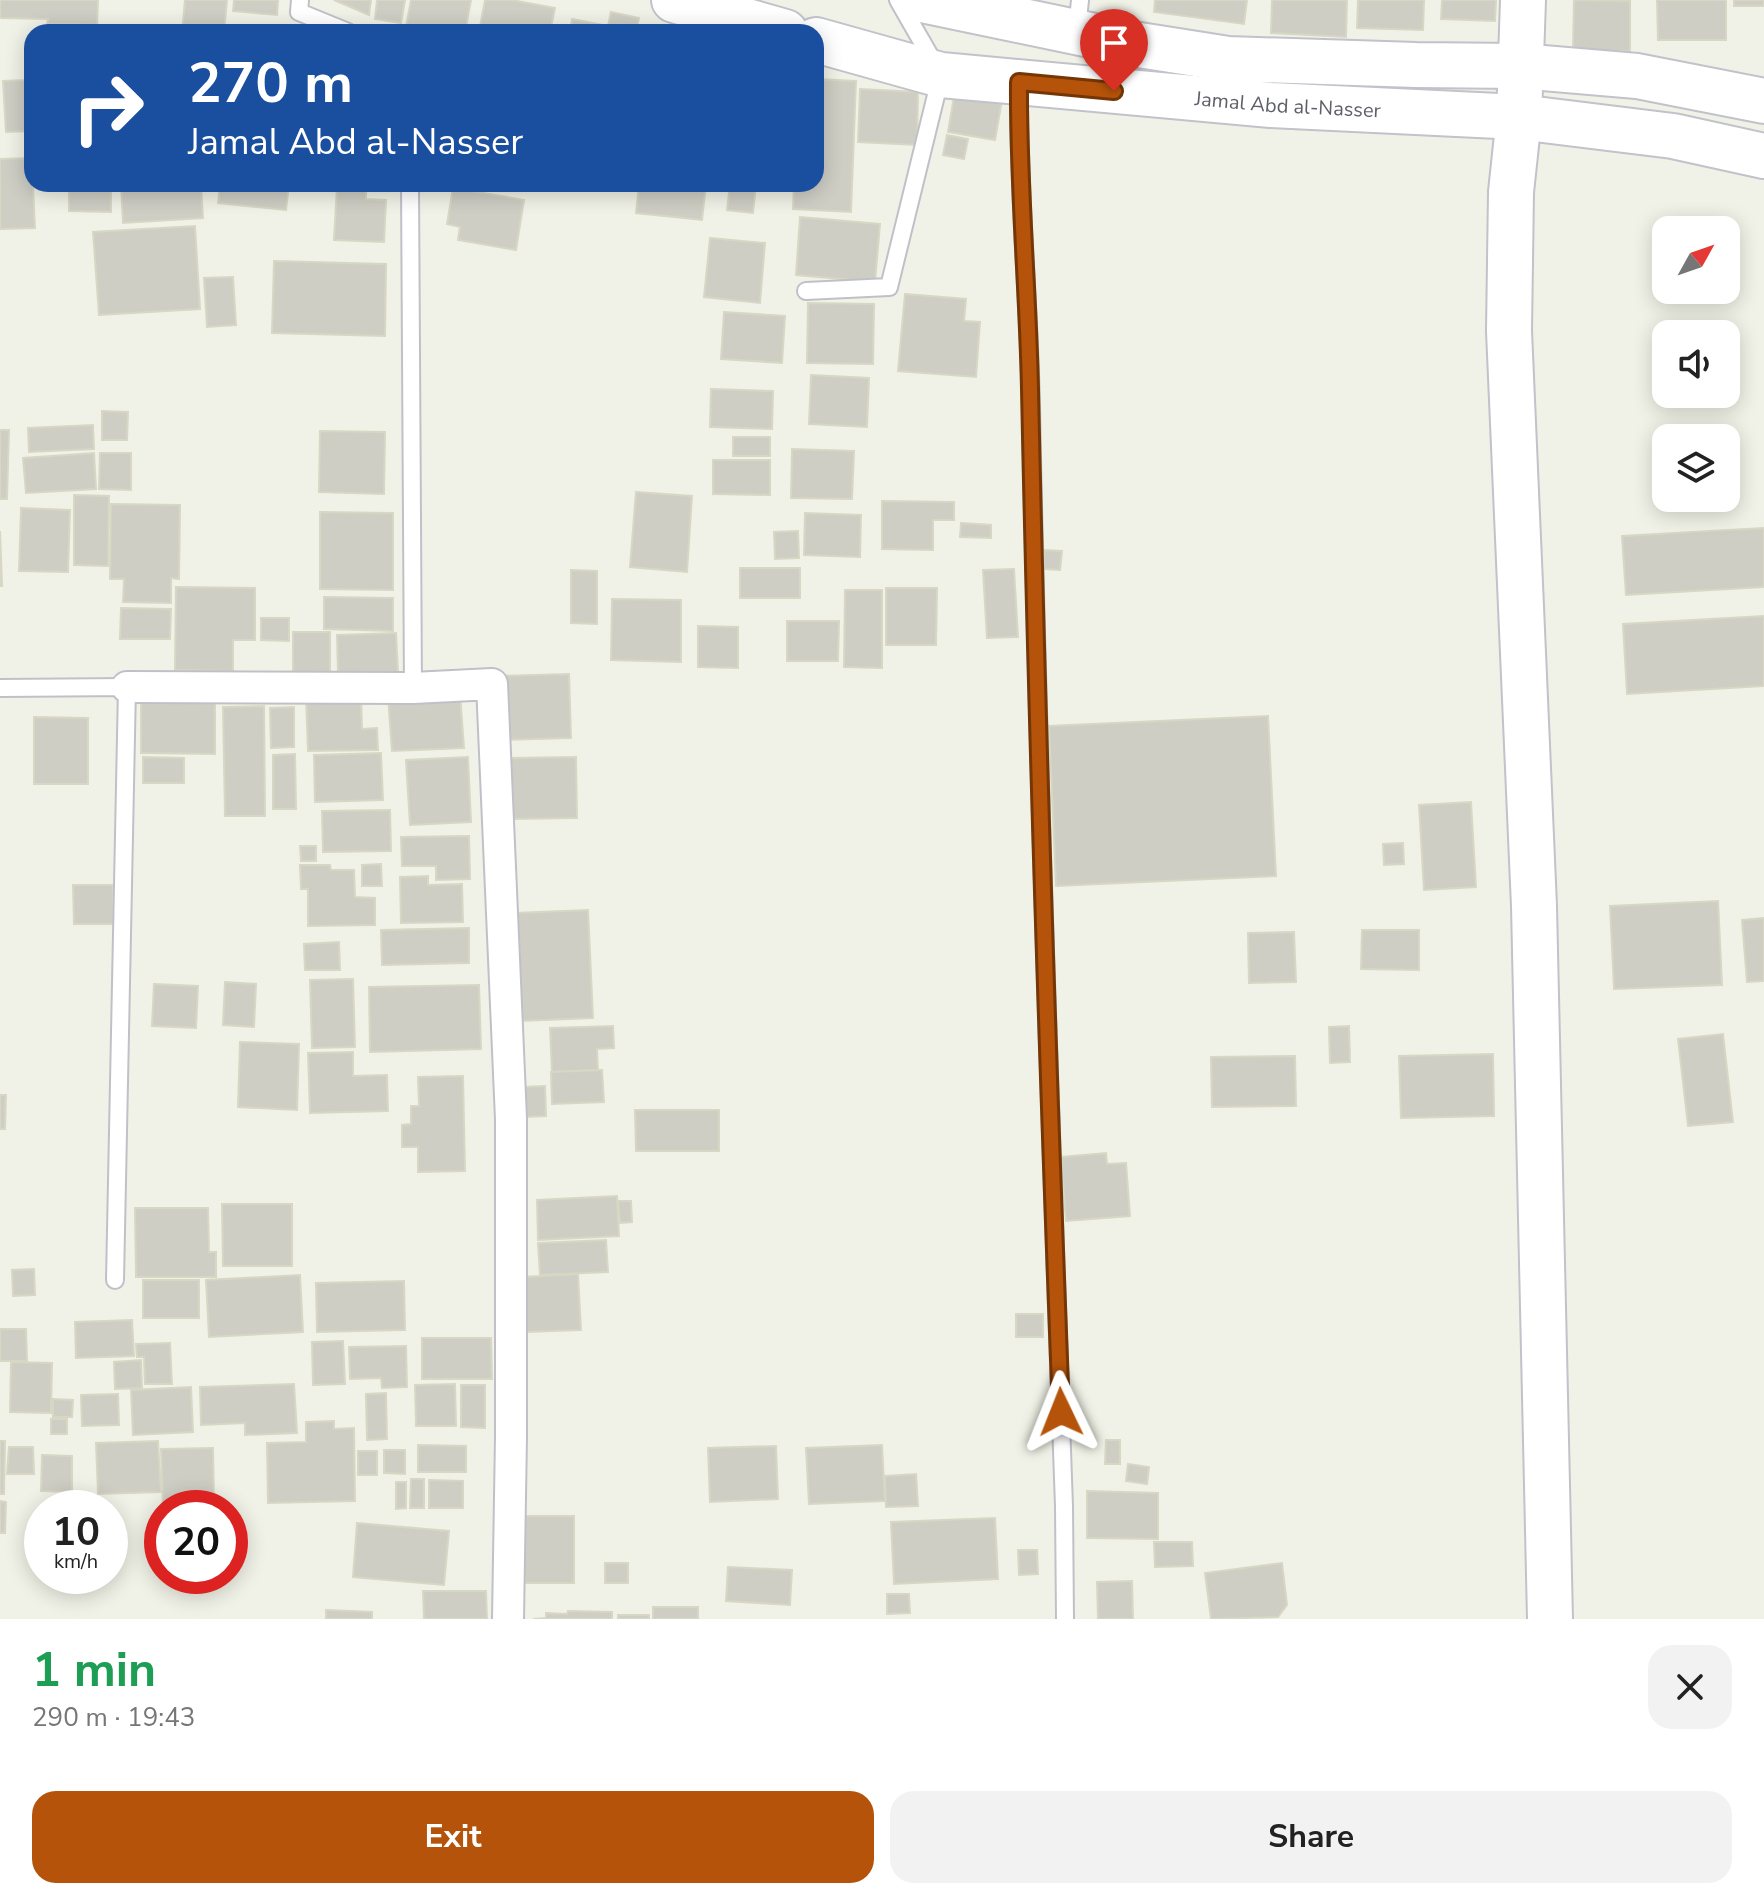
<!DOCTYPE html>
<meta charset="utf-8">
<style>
:root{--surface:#fff;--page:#f2f2f2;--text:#222;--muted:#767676;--accent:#b45309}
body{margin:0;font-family:"Nunito Sans",sans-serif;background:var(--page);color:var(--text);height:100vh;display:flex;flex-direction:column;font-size:30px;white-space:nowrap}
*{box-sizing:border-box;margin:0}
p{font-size:26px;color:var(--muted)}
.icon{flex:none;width:44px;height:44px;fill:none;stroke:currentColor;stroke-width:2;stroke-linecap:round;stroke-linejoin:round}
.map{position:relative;height:1619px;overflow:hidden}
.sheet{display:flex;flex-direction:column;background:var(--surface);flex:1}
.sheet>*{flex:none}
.guide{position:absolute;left:24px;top:24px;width:800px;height:168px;border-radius:24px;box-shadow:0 4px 20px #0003;background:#1a4fa0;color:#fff;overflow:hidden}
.needle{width:52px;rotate:50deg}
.buttons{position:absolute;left:1652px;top:216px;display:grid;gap:16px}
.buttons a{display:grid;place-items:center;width:88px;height:88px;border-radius:16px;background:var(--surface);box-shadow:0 4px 20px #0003;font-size:40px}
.speed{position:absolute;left:24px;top:1490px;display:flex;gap:16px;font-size:40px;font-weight:700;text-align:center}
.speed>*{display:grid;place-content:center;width:104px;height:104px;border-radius:50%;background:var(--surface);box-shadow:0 4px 20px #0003;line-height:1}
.speed small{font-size:20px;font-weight:400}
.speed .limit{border:12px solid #d22;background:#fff;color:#111}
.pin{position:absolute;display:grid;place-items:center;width:68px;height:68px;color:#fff;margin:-82px -34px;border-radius:50% 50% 50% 0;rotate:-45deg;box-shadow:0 0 8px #0007}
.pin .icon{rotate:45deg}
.me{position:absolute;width:88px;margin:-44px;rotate:358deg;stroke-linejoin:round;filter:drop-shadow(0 0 6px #0008)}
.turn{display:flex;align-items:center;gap:28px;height:168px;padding:0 32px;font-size:36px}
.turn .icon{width:104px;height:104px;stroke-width:2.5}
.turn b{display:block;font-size:56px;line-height:68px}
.round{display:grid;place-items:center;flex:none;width:84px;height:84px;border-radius:24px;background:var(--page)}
.head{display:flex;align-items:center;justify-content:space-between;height:136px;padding:0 32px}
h1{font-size:48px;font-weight:700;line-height:60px;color:#1e9e55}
.action{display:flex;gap:16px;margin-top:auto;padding:16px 32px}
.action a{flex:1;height:92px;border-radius:24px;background:var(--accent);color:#fff;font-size:32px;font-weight:700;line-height:92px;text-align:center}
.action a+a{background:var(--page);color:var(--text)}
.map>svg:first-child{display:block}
</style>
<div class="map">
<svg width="1764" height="1619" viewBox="0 0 1764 1619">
<rect width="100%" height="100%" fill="#f1f2e7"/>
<g fill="#cfcec5" stroke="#d7d7c4" stroke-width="2">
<polygon points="0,0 98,0 97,25 47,24 48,19 0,18"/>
<polygon points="185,0 227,0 224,32 182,32"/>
<polygon points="234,0 278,0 277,15 233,11"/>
<polygon points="334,0 371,0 369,15"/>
<polygon points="377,0 405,0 401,23 375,19"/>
<polygon points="411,0 471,0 465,32 405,32"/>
<polygon points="485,0 512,0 555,8 550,32 479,32"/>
<polygon points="1155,0 1247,0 1244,24 1154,12"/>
<polygon points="1272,0 1347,0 1346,37 1271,33"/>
<polygon points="1358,0 1424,0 1423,30 1357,28"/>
<polygon points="1442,0 1496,0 1495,21 1441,19"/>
<polygon points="1574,0 1630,1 1630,51 1573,51"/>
<polygon points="1657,0 1726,0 1726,40 1658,40"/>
<rect x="1734" y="0" width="30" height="6"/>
<polygon points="611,12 639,18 636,32 570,32 572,19 608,26"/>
<polygon points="131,25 154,26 154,32 131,32"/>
<polygon points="49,27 81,28 81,32 49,32"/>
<polygon points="92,28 114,29 114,32 91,32"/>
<polygon points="32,77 32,131 6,132 3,81 27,80 27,78"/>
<polygon points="816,79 856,81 851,212 793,209 794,184 816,184"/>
<polygon points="860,89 918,92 917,145 858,142"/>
<polygon points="955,91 1002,100 995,140 948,132"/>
<polygon points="947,135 968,139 964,159 943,155"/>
<polygon points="32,158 32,184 51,184 33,186 35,228 0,229 0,159"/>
<polygon points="69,184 111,184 111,212 69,211"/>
<polygon points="121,184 201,184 203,218 123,223"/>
<polygon points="220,184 289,184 286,210 218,203"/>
<polygon points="639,184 706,184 702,220 636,213"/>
<polygon points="730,184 756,184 753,213 727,210"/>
<polygon points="337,187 366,189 366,199 386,200 384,242 334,240"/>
<polygon points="453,188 524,200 516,250 458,240 460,227 447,224"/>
<polygon points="800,217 880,224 875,282 796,275"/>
<polygon points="195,226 200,309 99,315 93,232"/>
<polygon points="710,238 765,243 760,303 704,297"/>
<polygon points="274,261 386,264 385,336 272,333"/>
<polygon points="233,277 236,325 207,327 204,278"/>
<polygon points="905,294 966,299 964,321 980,322 976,377 898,371"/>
<polygon points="808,303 874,304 873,364 807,363"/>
<polygon points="724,312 785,316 782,363 721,359"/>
<polygon points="811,375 869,378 867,427 809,424"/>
<polygon points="711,389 773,391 772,429 710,427"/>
<polygon points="102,411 128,412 127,440 102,440"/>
<polygon points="93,425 94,449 29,452 28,428"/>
<polygon points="0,430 9,430 7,499 0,499"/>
<polygon points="320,431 385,432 384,494 319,492"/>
<rect x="733" y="437" width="37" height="19"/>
<polygon points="792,449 854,451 852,499 791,498"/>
<polygon points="94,453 96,489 26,493 23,458"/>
<polygon points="100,453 131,453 131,490 99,489"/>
<polygon points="713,460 770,460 770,495 713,494"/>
<polygon points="636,492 692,496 687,572 630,567"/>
<polygon points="74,495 109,496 108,566 74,565"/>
<polygon points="882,501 954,502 954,520 933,520 933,550 882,549"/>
<polygon points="111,504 180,505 179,579 171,578 171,603 123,602 124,579 110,579"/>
<polygon points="21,508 70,510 68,572 19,571"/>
<polygon points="320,512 393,513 393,590 320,589"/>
<polygon points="805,513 861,515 860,557 804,555"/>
<polygon points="961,523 991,525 991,538 960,537"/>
<polygon points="1764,528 1764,587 1626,595 1622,536"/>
<polygon points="0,531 2,586 0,586"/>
<polygon points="798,531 799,558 775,559 774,532"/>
<polygon points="1044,550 1062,551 1060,570 1044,569"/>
<rect x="740" y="568" width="60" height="30"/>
<polygon points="1014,569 1018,637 987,638 983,570"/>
<polygon points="571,570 597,571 597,624 571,623"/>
<polygon points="176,587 255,588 255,640 233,640 233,671 175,670"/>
<polygon points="886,588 937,588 936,645 886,645"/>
<polygon points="845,590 882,590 882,668 844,667"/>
<polygon points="324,597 393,598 393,631 324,629"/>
<polygon points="612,599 681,600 681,662 611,660"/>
<polygon points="121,608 171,609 170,639 120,639"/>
<polygon points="1764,616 1764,686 1627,694 1623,624"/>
<polygon points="261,618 289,618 289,641 261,640"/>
<polygon points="787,621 839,621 838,661 787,661"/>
<polygon points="698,626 738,627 738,668 698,667"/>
<polygon points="293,632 330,632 330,673 293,672"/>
<polygon points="396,633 398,672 338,673 337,635"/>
<polygon points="569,674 571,738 497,740 494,676"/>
<polygon points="460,693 464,748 392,751 388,697"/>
<polygon points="361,695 362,729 377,728 378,750 308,751 306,697"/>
<polygon points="141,702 215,703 215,754 141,753"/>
<polygon points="264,706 265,816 225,816 223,707"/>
<polygon points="294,707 294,747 271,748 270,708"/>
<polygon points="1268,716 1276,876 1056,886 1049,726"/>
<polygon points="34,717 88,718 88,784 34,784"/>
<polygon points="381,753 383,800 315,802 314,755"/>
<polygon points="295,754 296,809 273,809 273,755"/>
<polygon points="143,757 184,758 184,783 143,783"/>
<polygon points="468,757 471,822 410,825 406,760"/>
<polygon points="576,757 577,818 511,819 510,758"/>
<polygon points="1471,802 1476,887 1424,890 1419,805"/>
<polygon points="390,810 391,851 323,852 322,811"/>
<polygon points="469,836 470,879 436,880 436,866 402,866 401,837"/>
<polygon points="1403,843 1404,864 1384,865 1383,844"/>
<polygon points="300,846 316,846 316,861 301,861"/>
<polygon points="381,864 382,886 362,886 362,865"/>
<polygon points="300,865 330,865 331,870 354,870 355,897 375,898 375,925 308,926 308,889 301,889"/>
<polygon points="428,876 428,885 462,884 463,922 401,923 400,877"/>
<polygon points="73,885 113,885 113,924 74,924"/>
<polygon points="1718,901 1722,985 1614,989 1610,906"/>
<polygon points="588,910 593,1018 520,1021 515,913"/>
<polygon points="1764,918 1764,981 1747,982 1742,920"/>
<polygon points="469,928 469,963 382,965 381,930"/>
<polygon points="1362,930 1419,930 1419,970 1361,969"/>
<polygon points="1294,932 1296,982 1249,983 1248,933"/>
<polygon points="339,942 340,970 305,970 304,944"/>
<polygon points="353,979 355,1047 312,1048 310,980"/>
<polygon points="225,982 256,984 254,1027 223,1025"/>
<polygon points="154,984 198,986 196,1028 152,1026"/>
<polygon points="479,985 481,1049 370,1052 369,987"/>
<polygon points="613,1026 614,1048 597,1049 598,1070 552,1072 550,1028"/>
<polygon points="1349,1026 1350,1062 1330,1063 1329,1027"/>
<polygon points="1723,1034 1733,1122 1688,1126 1678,1039"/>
<polygon points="240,1042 299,1044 297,1110 238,1107"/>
<polygon points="353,1052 353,1076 387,1075 388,1111 310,1113 308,1053"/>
<polygon points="1493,1054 1494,1116 1401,1118 1399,1056"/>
<polygon points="1295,1056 1296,1106 1212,1107 1211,1057"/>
<polygon points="602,1070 604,1102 552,1104 551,1072"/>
<polygon points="463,1076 465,1171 418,1172 418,1147 402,1147 402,1125 411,1124 411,1106 419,1106 418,1077"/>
<polygon points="545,1086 546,1116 523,1117 522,1087"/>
<polygon points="0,1095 6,1095 5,1129 0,1129"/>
<polygon points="635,1110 719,1110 719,1151 636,1151"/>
<polygon points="1106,1153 1107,1164 1126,1163 1130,1216 1066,1221 1061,1157"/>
<polygon points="617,1196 619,1236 538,1240 537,1200"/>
<polygon points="618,1201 631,1201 632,1222 620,1223"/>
<polygon points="222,1204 292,1204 292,1266 223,1266"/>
<polygon points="135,1208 208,1208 209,1252 216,1252 216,1277 136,1277"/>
<polygon points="606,1240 608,1272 540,1275 538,1243"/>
<polygon points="34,1269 35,1295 13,1296 12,1270"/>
<polygon points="578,1274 581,1330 526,1332 523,1277"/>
<polygon points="300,1275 303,1332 209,1337 206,1280"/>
<rect x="143" y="1280" width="56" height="38"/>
<polygon points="404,1281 405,1330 317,1332 316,1283"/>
<rect x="1016" y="1314" width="27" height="23"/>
<polygon points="132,1320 134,1356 76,1358 75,1322"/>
<polygon points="0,1329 26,1329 27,1361 0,1361"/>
<polygon points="422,1338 491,1338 492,1379 422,1379"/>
<polygon points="343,1341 345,1384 313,1385 312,1342"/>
<polygon points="170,1343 172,1384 145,1384 144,1357 137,1357 136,1344"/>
<polygon points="406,1346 407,1387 382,1388 381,1378 350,1379 349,1347"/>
<polygon points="141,1360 142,1388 115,1389 114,1362"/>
<polygon points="11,1362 52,1363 51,1413 10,1412"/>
<polygon points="294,1384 297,1433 245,1435 245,1423 201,1425 200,1387"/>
<polygon points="455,1384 456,1426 416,1426 415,1385"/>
<polygon points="461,1385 485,1385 485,1428 461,1427"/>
<polygon points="191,1387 193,1432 133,1435 131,1390"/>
<polygon points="386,1393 387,1439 367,1440 366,1394"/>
<polygon points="118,1394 119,1425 82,1426 81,1395"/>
<polygon points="53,1399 73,1400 72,1417 53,1417"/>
<rect x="51" y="1419" width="16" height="15"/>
<polygon points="334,1421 334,1429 354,1428 355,1501 268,1503 267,1443 306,1442 306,1422"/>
<polygon points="1106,1440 1120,1440 1120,1464 1105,1464"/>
<polygon points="0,1441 5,1441 4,1494 0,1494"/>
<polygon points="158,1441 161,1492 98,1494 96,1443"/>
<polygon points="418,1445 466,1446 466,1472 418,1472"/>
<polygon points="882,1445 885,1501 809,1504 806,1448"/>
<polygon points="776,1446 778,1499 710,1502 708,1448"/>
<polygon points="9,1447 33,1447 34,1474 7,1474"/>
<polygon points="213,1448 214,1506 163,1507 161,1449"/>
<polygon points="384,1450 405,1450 405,1474 384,1473"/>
<rect x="358" y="1451" width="19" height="24"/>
<polygon points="42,1455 72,1456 72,1492 41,1491"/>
<polygon points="1128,1464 1149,1467 1147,1484 1126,1481"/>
<polygon points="916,1474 918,1506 886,1507 885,1476"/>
<polygon points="411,1479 424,1479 424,1508 410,1508"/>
<polygon points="429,1480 463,1481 463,1508 429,1508"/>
<polygon points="396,1482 406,1482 406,1508 396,1509"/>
<polygon points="1087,1491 1158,1493 1158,1539 1087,1538"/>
<polygon points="0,1501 6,1502 5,1533 0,1533"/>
<rect x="515" y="1516" width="59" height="67"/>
<polygon points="995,1518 998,1579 894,1584 891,1522"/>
<polygon points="357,1523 449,1531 444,1585 353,1577"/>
<polygon points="1154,1542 1192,1542 1193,1566 1155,1567"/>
<polygon points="1018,1550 1037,1550 1038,1574 1019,1575"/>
<rect x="605" y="1563" width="23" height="20"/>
<polygon points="1282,1563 1287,1605 1278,1617 1211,1619 1205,1573"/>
<polygon points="728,1567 792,1570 790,1605 726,1601"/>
<polygon points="1132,1581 1133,1619 1098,1619 1097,1582"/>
<polygon points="423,1591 486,1591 487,1619 424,1619"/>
<polygon points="887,1594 909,1594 910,1613 887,1614"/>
<rect x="653" y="1607" width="45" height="12"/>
<polygon points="326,1610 372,1612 372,1619 326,1619"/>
<polygon points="568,1611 612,1612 612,1619 533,1619 546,1618 546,1613 567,1614"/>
<rect x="618" y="1615" width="31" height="4"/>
</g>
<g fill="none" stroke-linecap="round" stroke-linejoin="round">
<g stroke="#c0c1c8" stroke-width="20">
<g id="service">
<polyline points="300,0 299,12 348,32"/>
<polyline points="1077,30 1080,0"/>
<path d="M1019,85C1018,192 1029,300 1031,407C1038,773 1051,1140 1064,1506L1065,1619"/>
<polyline points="410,184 413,688"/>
<polyline points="806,291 889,287 941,75 898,0"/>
<polyline points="0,688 127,687 115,1280"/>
</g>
</g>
<g stroke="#c0c1c8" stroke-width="34">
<polyline id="minor" points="127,687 413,688 492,684 511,1119 511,1436 508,1619"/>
</g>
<g stroke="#c1c2ca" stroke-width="48">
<g id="secondary">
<polyline points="674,0 785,32"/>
<polyline points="922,0 1133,44 1228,59 1416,65 1520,66 1637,76 1764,101"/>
<polyline points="1523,0 1519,117 1511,192 1509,331 1534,906 1550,1619"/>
<path id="s1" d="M816,40L941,75L1271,105L1519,117L1673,136L1764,156"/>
</g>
</g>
<use href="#service" stroke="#fff" stroke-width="16"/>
<use href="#minor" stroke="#fff" stroke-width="30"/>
<use href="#secondary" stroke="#fff" stroke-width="44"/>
</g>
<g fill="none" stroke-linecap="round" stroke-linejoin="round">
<g stroke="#753606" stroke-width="20">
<path id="route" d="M1061,1412C1048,1071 1037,730 1030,389C1028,287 1018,185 1019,82L1114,91"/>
</g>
<use href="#route" stroke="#b45309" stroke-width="14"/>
</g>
<g text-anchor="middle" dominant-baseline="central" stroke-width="6" stroke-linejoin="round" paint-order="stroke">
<g font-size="20" fill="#5e5f68" stroke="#fff">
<text stroke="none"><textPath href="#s1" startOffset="478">Jamal Abd al-Nasser</textPath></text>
</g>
</g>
</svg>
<div class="buttons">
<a><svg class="needle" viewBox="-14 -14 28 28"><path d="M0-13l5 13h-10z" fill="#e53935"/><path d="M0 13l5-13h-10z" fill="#767676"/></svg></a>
<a><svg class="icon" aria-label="sound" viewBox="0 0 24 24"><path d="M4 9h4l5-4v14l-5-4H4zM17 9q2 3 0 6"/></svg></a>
<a><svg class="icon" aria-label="layers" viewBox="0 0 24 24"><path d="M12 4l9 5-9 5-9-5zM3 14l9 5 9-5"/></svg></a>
</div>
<div class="speed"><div>10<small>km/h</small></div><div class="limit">20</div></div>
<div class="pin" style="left:1114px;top:91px;background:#d93025"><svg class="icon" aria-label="arrive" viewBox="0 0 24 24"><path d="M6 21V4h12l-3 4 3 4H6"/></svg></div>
<svg class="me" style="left:1061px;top:1412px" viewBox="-20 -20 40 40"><path d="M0-17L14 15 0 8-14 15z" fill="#b45309" stroke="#fff" stroke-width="4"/></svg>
<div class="guide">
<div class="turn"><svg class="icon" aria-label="right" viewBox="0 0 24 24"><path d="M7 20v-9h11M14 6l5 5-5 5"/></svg><div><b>270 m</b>Jamal Abd al-Nasser</div></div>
</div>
</div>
<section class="sheet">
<div class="head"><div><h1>1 min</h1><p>290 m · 19:43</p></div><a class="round"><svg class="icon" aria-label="close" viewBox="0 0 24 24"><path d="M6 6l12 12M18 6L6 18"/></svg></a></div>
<div class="action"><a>Exit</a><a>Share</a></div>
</section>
